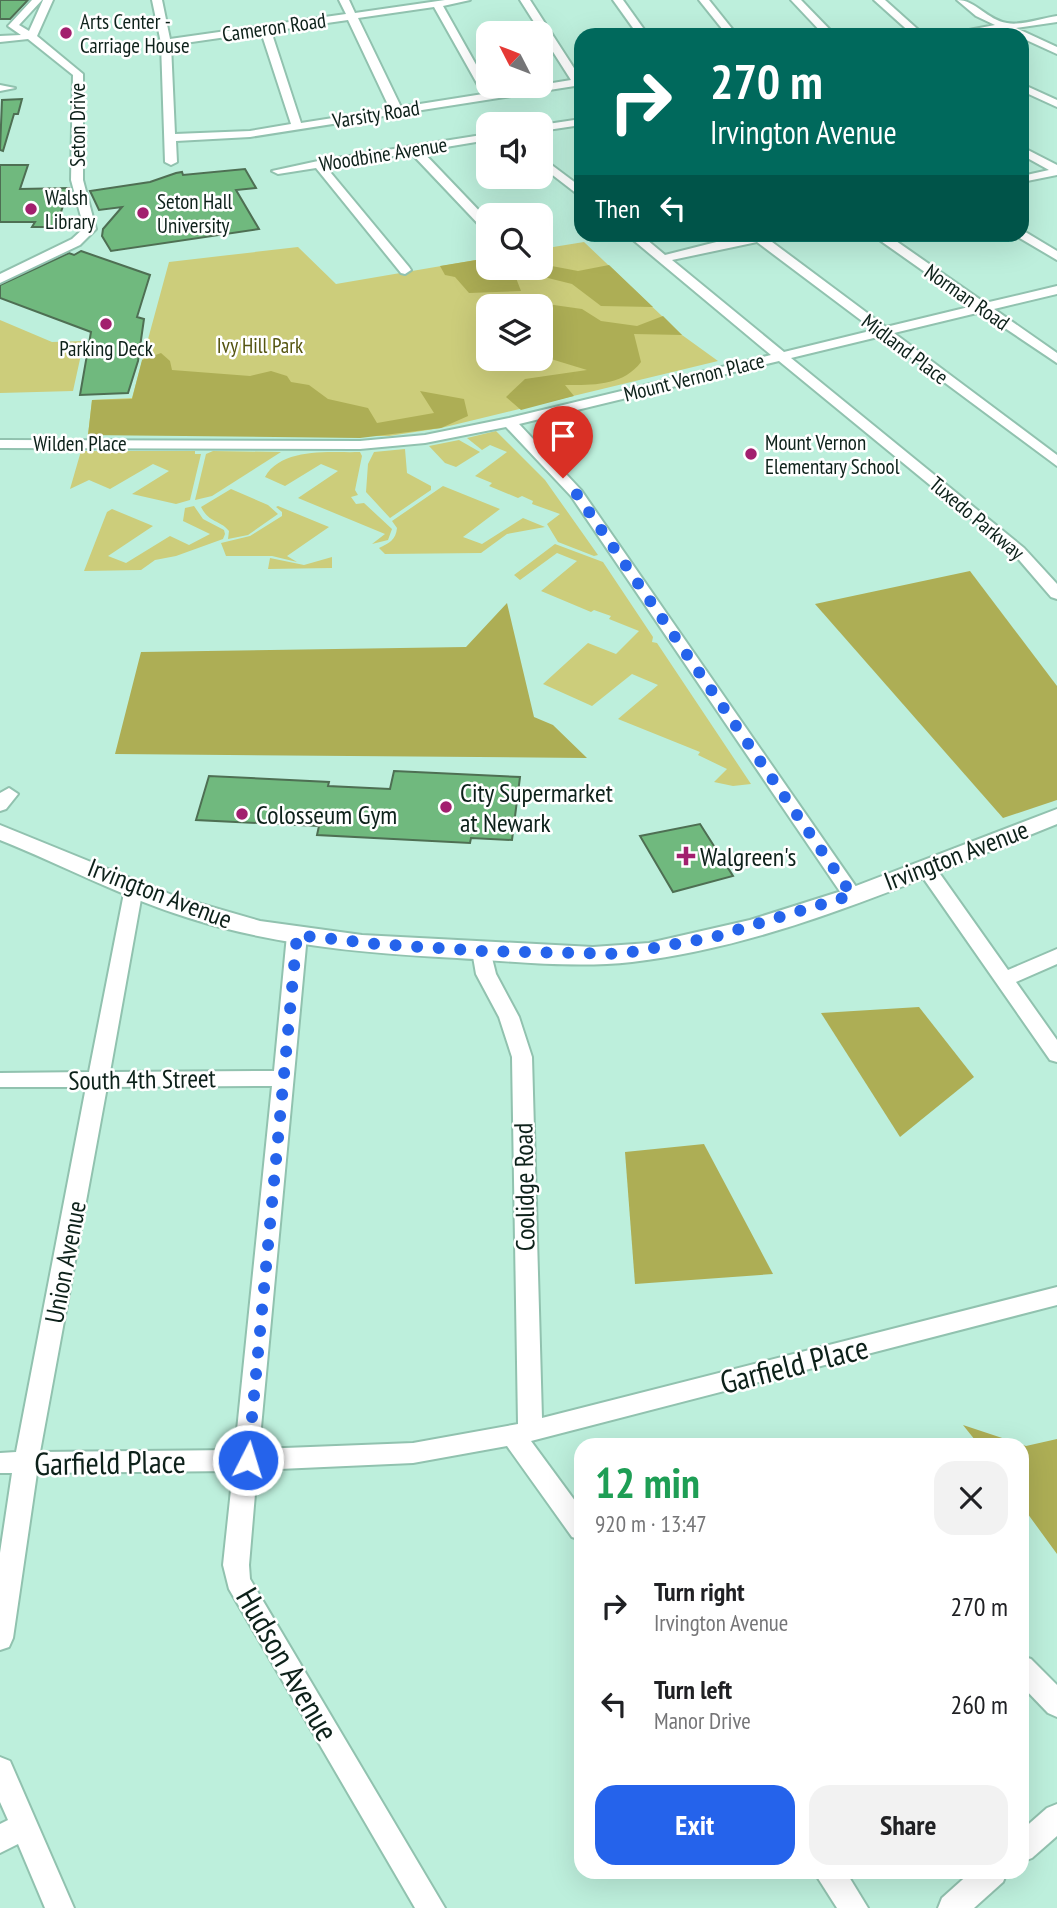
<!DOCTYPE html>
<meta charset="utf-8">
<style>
:root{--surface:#fff;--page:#f2f2f2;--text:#202124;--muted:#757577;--accent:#2563eb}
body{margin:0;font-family:"PT Sans Narrow",sans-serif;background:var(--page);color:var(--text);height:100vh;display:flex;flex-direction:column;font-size:26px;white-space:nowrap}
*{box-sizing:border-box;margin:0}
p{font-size:23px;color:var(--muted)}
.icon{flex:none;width:38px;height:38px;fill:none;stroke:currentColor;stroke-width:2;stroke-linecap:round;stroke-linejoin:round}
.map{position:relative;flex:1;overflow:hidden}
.drawer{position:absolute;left:574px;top:1438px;width:455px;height:441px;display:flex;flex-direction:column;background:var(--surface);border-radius:21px;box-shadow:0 7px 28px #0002}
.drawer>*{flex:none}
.top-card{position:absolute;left:574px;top:28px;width:455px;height:214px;border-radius:21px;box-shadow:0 7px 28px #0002;background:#00695c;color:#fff;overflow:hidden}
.needle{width:46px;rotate:312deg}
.tools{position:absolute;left:476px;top:21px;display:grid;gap:14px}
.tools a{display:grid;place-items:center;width:77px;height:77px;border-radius:14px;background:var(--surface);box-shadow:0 7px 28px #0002;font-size:35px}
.pin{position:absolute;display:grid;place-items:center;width:60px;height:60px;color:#fff;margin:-72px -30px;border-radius:50% 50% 50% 0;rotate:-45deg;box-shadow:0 0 7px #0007}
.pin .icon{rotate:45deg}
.me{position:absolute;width:77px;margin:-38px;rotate:5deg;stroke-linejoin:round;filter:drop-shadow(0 0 5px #0008)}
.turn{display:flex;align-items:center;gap:24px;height:147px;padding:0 21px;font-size:32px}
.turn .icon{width:91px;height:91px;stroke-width:2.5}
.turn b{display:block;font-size:49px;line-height:60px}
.then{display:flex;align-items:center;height:66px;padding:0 21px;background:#0003;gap:14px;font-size:26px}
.round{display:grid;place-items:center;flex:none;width:74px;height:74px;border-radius:21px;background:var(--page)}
.head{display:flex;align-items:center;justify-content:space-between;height:119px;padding:0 21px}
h1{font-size:42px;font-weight:800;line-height:52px;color:#1e9e55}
.button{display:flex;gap:14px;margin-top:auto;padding:14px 21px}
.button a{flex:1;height:80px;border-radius:21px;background:var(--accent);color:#fff;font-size:28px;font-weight:800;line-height:80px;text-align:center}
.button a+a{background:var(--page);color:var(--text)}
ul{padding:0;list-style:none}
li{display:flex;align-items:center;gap:21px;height:98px;padding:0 21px}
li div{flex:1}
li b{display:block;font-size:26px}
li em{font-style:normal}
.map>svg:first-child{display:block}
</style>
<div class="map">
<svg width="1057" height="1908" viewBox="0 0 1057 1908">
<rect width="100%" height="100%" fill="#bdefdc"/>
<g fill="#cccd7b" fill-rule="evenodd">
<path d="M584,242L682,335L718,361L441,428L389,436L88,435L92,400L132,398L169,262L298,247L336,284L488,258V268H541V249ZM488,306H541V359H488Z"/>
<polygon points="0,320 52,342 84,341 73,391 0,393"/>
<polygon points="496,431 545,480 598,555 594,556 558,542 547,524 560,514 532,504 533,501 522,496 518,498 489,486 492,483 475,476 507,452 490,445 482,450 467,438"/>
<polygon points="459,440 480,452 456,467 445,463 429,446"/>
<polygon points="405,449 407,473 431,486 431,490 390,518 366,492 368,464 374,452"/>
<polygon points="81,451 195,451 195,454 201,454 190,500 176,504 132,494 169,471 153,464 110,489 89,480 70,489"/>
<polygon points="213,451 281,452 212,496 195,500 206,454"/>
<path d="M360,452L362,456L355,490L358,495L351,497L356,504L364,503L392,529L388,540L372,544L385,534L298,498L338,471L321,464L285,486L265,477C282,447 330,453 360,452Z"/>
<path d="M443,486L500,509L463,537L482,544L523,518L545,527L507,534L481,553L385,554L379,548C389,543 396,540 397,528L392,521Z"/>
<path d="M231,489L268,505L278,514L248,535L228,539L229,531C219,519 210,524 201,507Z"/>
<polygon points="194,506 203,519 224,530 225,534 223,539 176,556 155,560 141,570 84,571 107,512 112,509 153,526 108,556 126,563 170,536 189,545 210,534 183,521 185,508"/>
<polygon points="278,506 329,527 287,556 297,562 272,556 226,556 221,543 250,536 282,516 282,512 276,507"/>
<polygon points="555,544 603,562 653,637 652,642 657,643 751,784 733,786 714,782 727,769 698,755 700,752 618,719 658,685 632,674 592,706 543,684 588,643 616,654 639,631 609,619 611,616 594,610 591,612 541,591 577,561 557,553 520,580 514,575"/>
<polygon points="332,557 332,568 268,569 270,558 304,565"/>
</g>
<g fill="#adae55">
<polygon points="488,258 488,268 541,268 541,264 578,271 609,265 653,307 601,306 572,284 528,273 516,278 521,291 469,293 455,277 445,275 440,266"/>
<path d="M505,298L582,309L601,321L637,326L663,316L682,335L634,334L641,362C623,386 593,385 565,385L574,396L521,410L506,397L525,379L587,370L541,356V306H502Z"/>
<polygon points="161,353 170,361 172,370 250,376 271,371 287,376 291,382 309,385 328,399 368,408 377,423 434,413 420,391 464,399 468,416 441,428 360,438 88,435 92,400 132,399 142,360"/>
<polygon points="970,571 1057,686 1057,800 1003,818 815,604"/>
<polygon points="507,603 534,717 553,725 587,758 115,754 141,652 466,647"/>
<polygon points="919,1007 974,1077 900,1137 821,1013"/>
<polygon points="704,1144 773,1274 635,1284 625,1152"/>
<polygon points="963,1425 1026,1446 1057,1439 1057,1554 1022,1506 1022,1446 979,1445"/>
</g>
<g fill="#70b97e" stroke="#4e6f53" stroke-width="2">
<polygon points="0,0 28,0 10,19 0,19"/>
<polygon points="22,99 18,114 14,114 3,151 0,150 2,100"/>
<polygon points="0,165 28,165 20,189 69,188 56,227 32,227 35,222 0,222"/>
<polygon points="245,169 256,188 236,190 259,229 111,251 102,236 103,229 122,207 99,210 90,191 150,182 176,173 182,172 183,175"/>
<polygon points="81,251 150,275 137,317 144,319 138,361 128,393 80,395 91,332 0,298 0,285 69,253 74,255"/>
<polygon points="394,771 520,777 512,840 471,838 470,843 317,835 319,826 196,820 209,776 329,782 328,786 390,789"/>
<polygon points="700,824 733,876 673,892 640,836"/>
</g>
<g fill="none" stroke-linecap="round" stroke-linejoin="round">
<g stroke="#91c2af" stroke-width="4">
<g id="minor">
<polygon points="32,0 42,0 19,25 29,31 43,0 53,0 37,36 83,74 83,180 96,229 80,245 0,283 0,274 72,239 84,228 71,180 73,75 28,39 0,42 0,36 21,35 8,26"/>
<path d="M152,0H162L170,39L346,14L339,0H349L355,13L445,0H470L443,6L492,93L571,80L520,0H530L581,79V85L250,137L176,141L177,162L171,165L165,162L161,43ZM434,7L483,94L401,107L358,18ZM348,20L390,109L301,123L271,31ZM261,32L291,124L250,131L175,134L171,45Z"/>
<polygon points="613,0 623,0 648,35 638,35"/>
<polygon points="699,0 709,0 737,35 727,35"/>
<polygon points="791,0 801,0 835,35 824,35"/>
<polygon points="874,0 885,0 924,35 913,35"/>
<path d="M957,0C976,0 987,20 1007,23C1021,26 1042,18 1057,16V22L1016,28L1057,47V54L1022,38V35L1004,30L969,35H943L995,25L976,16Z"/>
<polygon points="1022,84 1057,100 1057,107 1022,91"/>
<polygon points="0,85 15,88 0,91"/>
<polygon points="581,119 581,125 541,131 541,125"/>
<polygon points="488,134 488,140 422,151 488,220 488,231 484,230 411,153 326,167 409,267 411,270 405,274 401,273 316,168 278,174 272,171 318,161"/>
<polygon points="1022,147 1057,165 1057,175 1022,182 1022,176 1049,170 1022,155"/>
<polygon points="541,157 581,187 581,197 541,166"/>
<polygon points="1022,230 1057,251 1057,260 1018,237 1016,234 1022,234"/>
<path d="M626,234H640L665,255L748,234H771L768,239L886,327L973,306L871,234H886L985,303L1057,286V294L994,309L1057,353V363L981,312L894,333L1057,455V466L882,336L791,358L1024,548L1057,584V599L1051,597L1014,554L779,361L519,424L581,490L859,891L861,895L859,899H845L571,496L506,427L425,443L360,449L0,448V440L360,441L425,435L509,418L771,355ZM757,242L874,330L784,352L672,260Z"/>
<polygon points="9,788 18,794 6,809 0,811 0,793"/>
<polygon points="926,862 933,864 1008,970 1057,949 1057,964 1016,982 1057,1040 1057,1062 1050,1060 919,872 917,868"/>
<path d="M134,882L141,884L143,888L110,1072L274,1071L287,935L290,930H304L307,935L259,1449L413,1443L518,1424L512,1057L499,1017L476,974L472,951L475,946H489L496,974L519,1017L532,1057L542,1418L1057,1287V1305L531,1441L581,1509V1540L572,1537L507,1446L413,1463L257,1470L249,1565L250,1579L445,1908H415L229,1589L223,1565L233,1471L37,1473L13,1638L9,1647L0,1650V1553L12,1473H0V1453L16,1452L86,1087H0V1073L89,1072L125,888L127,884ZM272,1086L235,1450L40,1452L107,1087Z"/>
<polygon points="1022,1656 1031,1659 1057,1685 1057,1717 1048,1713 1022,1686"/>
<polygon points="0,1757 10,1761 74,1908 45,1908 18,1844 0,1853 0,1824 8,1820 0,1802"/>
<polygon points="1057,1804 1057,1836 1032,1858 1022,1862 1022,1830 1047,1808"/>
<polygon points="814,1872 846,1872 868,1908 837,1908"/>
<polygon points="971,1872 1007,1872 1003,1882 974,1908 938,1908 942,1898"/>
</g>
</g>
<g stroke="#91c2af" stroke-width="4">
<path id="major" d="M1057,809V824C922,878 778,945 632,962C569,969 503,960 439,957C355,952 270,944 189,918C124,898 63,865 0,840V825L177,897L260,921L362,935L593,947L649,943L750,920L848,889Z"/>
</g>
<use href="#minor" fill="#fff" fill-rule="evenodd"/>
<use href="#major" fill="#fff" fill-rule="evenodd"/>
</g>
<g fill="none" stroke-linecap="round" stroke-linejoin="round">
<polyline stroke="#2563eb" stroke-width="12" stroke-dasharray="0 21.6" points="248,1460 297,935 377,944 482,951 621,954 714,937 852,895 576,493 563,478"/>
</g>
<g fill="#a21f6e" stroke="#fff" stroke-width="2.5">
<circle cx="66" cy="33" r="7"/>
<circle cx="31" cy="209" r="7"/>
<circle cx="143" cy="213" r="7"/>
<circle cx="106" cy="324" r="7"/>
<circle cx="751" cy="454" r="7"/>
<circle cx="446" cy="807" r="7"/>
<circle cx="242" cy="814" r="7"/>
<path d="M682.5 845.5h7v7h7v7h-7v7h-7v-7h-7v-7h7z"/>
</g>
<g text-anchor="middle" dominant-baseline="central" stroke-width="5" stroke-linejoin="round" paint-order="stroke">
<g font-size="21" fill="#0d211a" stroke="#fff" text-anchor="start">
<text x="80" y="21">Arts Center -<tspan x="80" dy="24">Carriage House</tspan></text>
<text x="45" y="197">Walsh<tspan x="45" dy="24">Library</tspan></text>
<text x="157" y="201">Seton Hall<tspan x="157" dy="24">University</tspan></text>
<text x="106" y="348" text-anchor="middle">Parking Deck</text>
<text x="765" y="442">Mount Vernon<tspan x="765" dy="24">Elementary School</tspan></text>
</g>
<g font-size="21" fill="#0d211a" stroke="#fff">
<text transform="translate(274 27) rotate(-8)">Cameron Road</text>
<text transform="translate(376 114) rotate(-9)">Varsity Road</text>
<text transform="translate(77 125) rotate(-90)">Seton Drive</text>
<text transform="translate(383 154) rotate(-9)">Woodbine Avenue</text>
<text transform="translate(967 297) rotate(35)">Norman Road</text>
<text transform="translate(905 349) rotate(37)">Midland Place</text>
<text transform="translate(694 377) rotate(-14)">Mount Vernon Place</text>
<text x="80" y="443">Wilden Place</text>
<text transform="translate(977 518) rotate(40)">Tuxedo Parkway</text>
</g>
<g font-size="21" fill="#551" stroke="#fff">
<text x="260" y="345">Ivy Hill Park</text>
</g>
<g font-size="26" fill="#0d211a" stroke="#fff" text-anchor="start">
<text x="460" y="792">City Supermarket<tspan x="460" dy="30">at Newark</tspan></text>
<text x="256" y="814">Colosseum Gym</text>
<text x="700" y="856">Walgreen's</text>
</g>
<g font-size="26" fill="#0d211a" stroke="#fff">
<text transform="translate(956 855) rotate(-21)">Irvington Avenue</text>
<text transform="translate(160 893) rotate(21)">Irvington Avenue</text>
<text transform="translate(142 1079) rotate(-1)">South 4th Street</text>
<text transform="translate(524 1187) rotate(-91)">Coolidge Road</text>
<text transform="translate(65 1262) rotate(-79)">Union Avenue</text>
</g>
<g font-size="32" fill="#0d211a" stroke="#fff">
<text transform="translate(794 1364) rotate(-14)">Garfield Place</text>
<text transform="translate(110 1462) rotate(-1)">Garfield Place</text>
<text transform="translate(288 1664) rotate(60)">Hudson Avenue</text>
</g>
</g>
</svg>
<div class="tools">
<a><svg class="needle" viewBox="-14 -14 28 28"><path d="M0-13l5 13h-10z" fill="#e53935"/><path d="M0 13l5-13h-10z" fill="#757577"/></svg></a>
<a><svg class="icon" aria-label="sound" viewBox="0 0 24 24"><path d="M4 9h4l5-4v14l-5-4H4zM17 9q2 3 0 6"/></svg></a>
<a><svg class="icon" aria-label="search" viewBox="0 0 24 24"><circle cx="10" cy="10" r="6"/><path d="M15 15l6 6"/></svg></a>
<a><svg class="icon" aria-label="layers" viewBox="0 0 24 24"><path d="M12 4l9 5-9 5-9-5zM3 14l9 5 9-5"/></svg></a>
</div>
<div class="pin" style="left:563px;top:478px;background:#d93025"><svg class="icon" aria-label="arrive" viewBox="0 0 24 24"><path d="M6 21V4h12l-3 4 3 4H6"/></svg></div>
<svg class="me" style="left:248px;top:1460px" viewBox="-20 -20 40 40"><circle r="17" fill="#2563eb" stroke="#fff" stroke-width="3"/><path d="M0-11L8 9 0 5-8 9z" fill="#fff"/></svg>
<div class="top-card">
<div class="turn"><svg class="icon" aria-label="right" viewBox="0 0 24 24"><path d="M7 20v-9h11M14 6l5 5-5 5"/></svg><div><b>270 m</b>Irvington Avenue</div></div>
<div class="then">Then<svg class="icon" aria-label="left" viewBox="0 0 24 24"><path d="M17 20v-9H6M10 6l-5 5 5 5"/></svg></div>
</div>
<section class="drawer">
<div class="head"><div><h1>12 min</h1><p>920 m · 13:47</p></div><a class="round"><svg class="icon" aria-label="close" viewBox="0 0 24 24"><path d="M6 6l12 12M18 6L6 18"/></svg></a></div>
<ul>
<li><svg class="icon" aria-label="right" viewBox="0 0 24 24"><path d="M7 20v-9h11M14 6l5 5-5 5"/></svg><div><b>Turn right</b><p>Irvington Avenue</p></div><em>270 m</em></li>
<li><svg class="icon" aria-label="left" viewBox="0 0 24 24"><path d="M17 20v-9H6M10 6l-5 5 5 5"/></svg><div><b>Turn left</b><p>Manor Drive</p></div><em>260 m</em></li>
</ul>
<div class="button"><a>Exit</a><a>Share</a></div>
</section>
</div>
